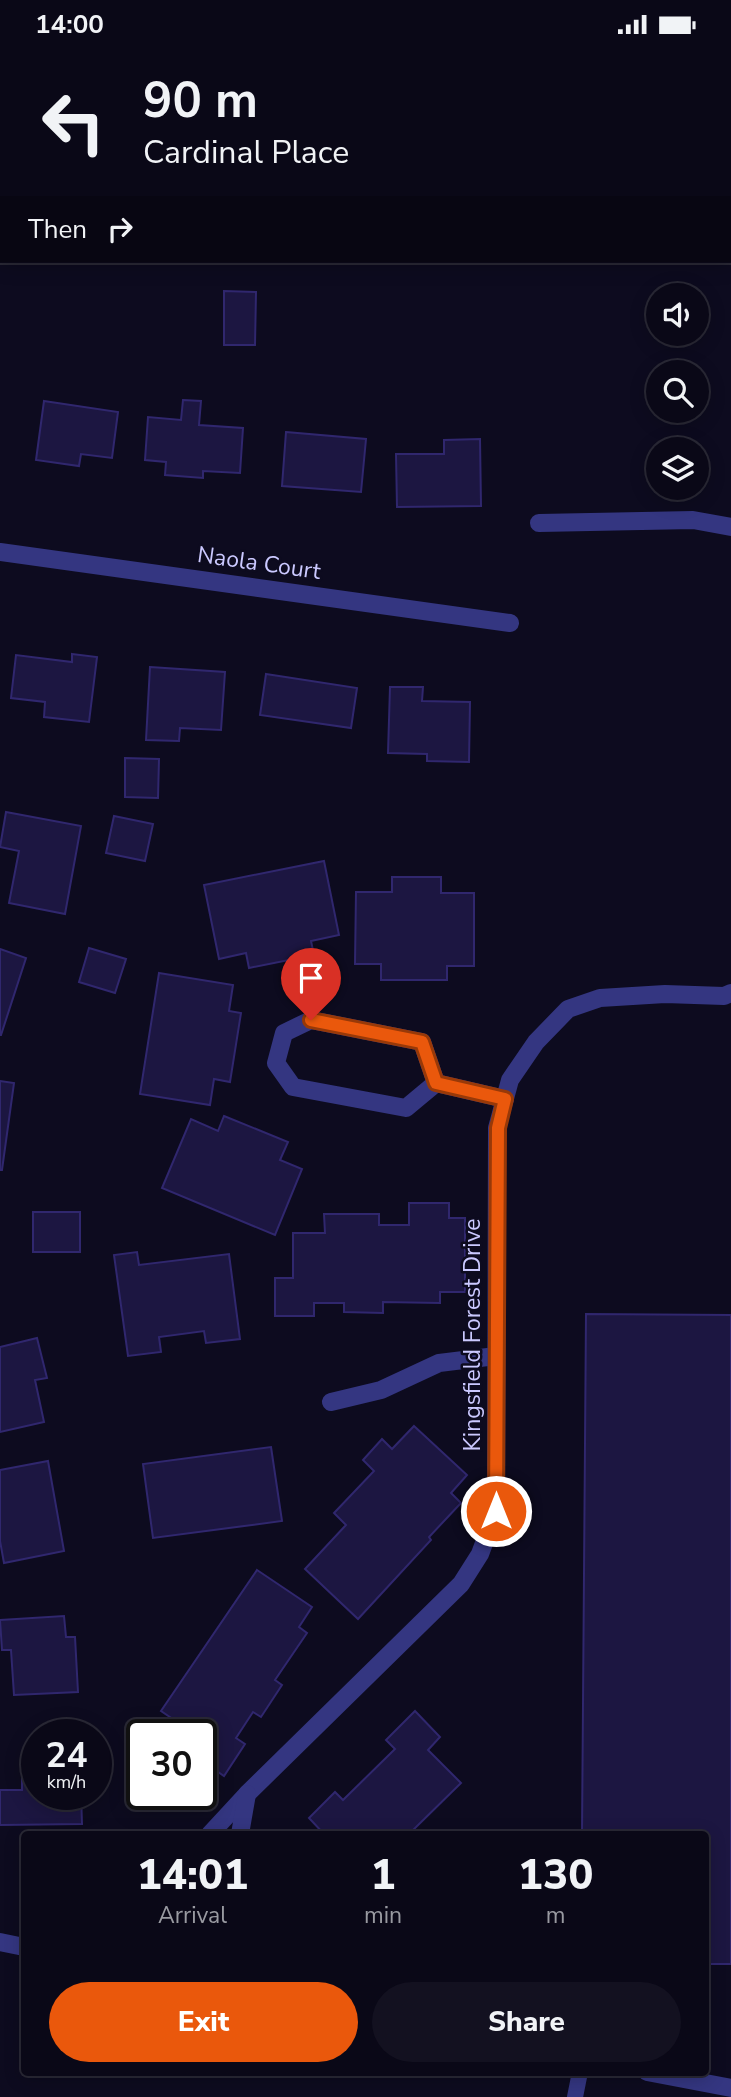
<!DOCTYPE html>
<style>
:root{--surface:#0a0817;--page:#131120;--text:#f1f3f6;--muted:#999aa1;--line:#2a2936;--accent:#ea580c}
body{margin:0;font-family:"Nunito Sans",sans-serif;background:var(--page);color:var(--text);height:100vh;display:flex;flex-direction:column;font-size:26px;white-space:nowrap}
*{box-sizing:border-box;margin:0}
p{font-size:23px;color:var(--muted)}
.icon{flex:none;width:38px;height:38px;fill:none;stroke:currentColor;stroke-width:2;stroke-linecap:round;stroke-linejoin:round}
.map{position:relative;flex:1;overflow:hidden}
.side{position:absolute;left:21px;top:1782px;width:688px;height:245px;display:flex;flex-direction:column;background:var(--surface);border-radius:7px;box-shadow:0 4px 18px #0003,0 0 0 2px var(--line)}
.side>*{flex:none}
.hud{position:absolute;left:0px;top:0px;width:732px;height:214px;box-shadow:0 4px 18px #0003,0 0 0 2px var(--line);background:#0a0817;color:var(--text);overflow:hidden}
.tools{position:absolute;left:646px;top:234px;display:grid;gap:14px}
.tools a{display:grid;place-items:center;width:63px;height:63px;border-radius:50%;background:var(--surface);box-shadow:0 4px 18px #0003,0 0 0 2px var(--line);font-size:35px}
.speed{position:absolute;left:21px;top:1670px;display:flex;gap:14px;font-size:35px;font-weight:700;text-align:center}
.speed>*{display:grid;place-content:center;width:91px;height:91px;border-radius:50%;background:var(--surface);box-shadow:0 4px 18px #0003,0 0 0 2px var(--line);line-height:1}
.speed small{font-size:18px;font-weight:400}
.speed .limit{border:4px solid #111;border-radius:10px;background:#fff;color:#111}
.pin{position:absolute;display:grid;place-items:center;width:60px;height:60px;color:#fff;margin:-72px -30px;border-radius:50% 50% 50% 0;rotate:-45deg;box-shadow:0 0 7px #0007}
.pin .icon{rotate:45deg}
.me{position:absolute;width:77px;margin:-38px;rotate:0deg;stroke-linejoin:round;filter:drop-shadow(0 0 5px #0008)}
.turn{display:flex;align-items:center;gap:24px;height:147px;padding:0 28px;font-size:32px}
.turn .icon{width:91px;height:91px;stroke-width:2.5}
.turn b{display:block;font-size:49px;line-height:60px}
.then{display:flex;align-items:center;height:66px;padding:0 28px;background:#0003;gap:14px;font-size:26px}
.eta{display:flex;justify-content:space-evenly;align-items:center;height:119px;text-align:center}
.eta b{font-size:42px;font-weight:800;line-height:49px}
.cta{display:flex;gap:14px;margin-top:auto;padding:14px 28px}
.cta a{flex:1;height:80px;border-radius:42px;background:var(--accent);color:#fff;font-size:28px;font-weight:800;line-height:80px;text-align:center}
.cta a+a{background:var(--page);color:var(--text)}
.status{display:flex;justify-content:space-between;align-items:center;height:49px;padding:0 35px;background:var(--surface);direction:ltr}
.status svg{height:19px;fill:currentColor}
.map>svg:first-child{display:block}
</style>
<div class="status"><b>14:00</b><svg viewBox="0 0 49 12"><path d="M0 12V9h3v3zM5 12V6h3v6zM10 12V3h3v9zM15 12V0h3v12zM26 1h20v11H26zM47 4h2v5h-2z"/></svg></div>
<div class="map">
<svg width="731" height="2048" viewBox="0 0 731 2048">
<rect width="100%" height="100%" fill="#0d0b1f"/>
<g fill="#1c1641" stroke="#30276e" stroke-width="2">
<rect x="83" y="0" width="54" height="2"/>
<polygon points="224,242 256,243 255,296 224,296"/>
<polygon points="183,351 201,352 199,376 243,379 240,424 203,422 203,429 165,426 166,413 145,411 148,368 181,371"/>
<polygon points="44,352 118,363 112,409 81,405 79,417 36,411"/>
<polygon points="286,383 366,390 361,443 282,437"/>
<polygon points="480,390 481,457 397,458 396,405 444,405 444,391"/>
<polygon points="72,605 97,608 89,673 44,668 45,653 11,649 16,606 72,613"/>
<polygon points="150,618 225,623 221,681 180,679 179,692 146,691"/>
<polygon points="266,625 357,639 351,679 260,666"/>
<polygon points="390,638 423,638 422,652 470,653 469,713 427,712 427,705 388,704"/>
<polygon points="125,709 159,710 158,749 125,748"/>
<polygon points="6,763 81,777 65,865 9,854 19,802 0,798"/>
<polygon points="114,767 153,775 145,812 106,804"/>
<polygon points="324,812 339,886 311,892 314,906 249,919 246,904 219,910 204,836"/>
<polygon points="392,828 441,828 441,844 474,844 474,917 447,917 447,931 381,931 381,915 355,915 356,843 392,843"/>
<polygon points="89,899 126,910 115,944 79,933"/>
<polygon points="0,900 26,909 1,986 0,986"/>
<polygon points="159,924 233,936 229,962 241,964 230,1033 214,1030 210,1056 140,1045"/>
<polygon points="0,1032 14,1034 2,1121 0,1121"/>
<polygon points="224,1067 288,1093 280,1111 302,1120 275,1186 162,1139 191,1070 218,1082"/>
<polygon points="409,1154 449,1154 449,1169 465,1169 465,1243 440,1243 440,1254 383,1253 383,1264 344,1263 344,1254 314,1254 314,1267 275,1267 275,1229 293,1229 293,1184 325,1184 324,1165 379,1165 379,1176 409,1176"/>
<rect x="33" y="1163" width="47" height="40"/>
<polygon points="137,1203 139,1216 229,1205 240,1290 206,1294 204,1282 159,1288 161,1303 128,1307 114,1206"/>
<polygon points="586,1265 731,1266 731,1915 705,1915 705,1785 582,1785"/>
<polygon points="37,1289 47,1329 35,1331 44,1373 0,1383 0,1298"/>
<polygon points="414,1377 467,1426 451,1444 461,1454 429,1488 431,1491 358,1570 305,1520 346,1476 334,1464 374,1422 363,1411 382,1390 392,1400"/>
<polygon points="271,1398 282,1472 153,1489 143,1415"/>
<polygon points="48,1412 64,1502 4,1514 0,1492 0,1421"/>
<polygon points="257,1521 312,1558 299,1578 307,1584 275,1631 282,1636 261,1668 253,1663 236,1689 245,1695 224,1727 201,1711 203,1691 201,1685 195,1685 161,1662"/>
<polygon points="64,1567 66,1588 75,1588 78,1643 14,1646 11,1601 2,1601 0,1571"/>
<polygon points="415,1662 440,1688 428,1701 461,1734 409,1785 349,1785 347,1783 345,1785 324,1785 309,1769 335,1743 343,1751 395,1700 386,1691"/>
<polygon points="22,1706 37,1706 37,1745 81,1745 82,1775 0,1776 0,1741 22,1741"/>
</g>
<g fill="none" stroke-linecap="round" stroke-linejoin="round">
<polyline stroke="#343681" stroke-width="16" points="575,2048 580,2023"/>
<g stroke="#343681" stroke-width="18">
<polyline points="539,474 693,471 731,478"/>
<polyline points="0,503 510,574"/>
<polyline points="436,1034 422,993 311,971 284,984 276,1014 293,1038 406,1059 436,1034 505,1050"/>
<polyline points="331,1353 381,1341 439,1314 496,1307"/>
<polyline points="210,1785 247,1745 461,1535 480,1505 496,1462 497,1079 510,1031 536,993 568,960 600,949 665,945 724,947 731,944"/>
<polyline points="240,1785 247,1745"/>
</g>
<g stroke="#343681" stroke-width="18">
<polyline points="0,1893 24,1898"/>
<polyline points="647,2023 731,2039"/>
</g>
</g>
<g fill="none" stroke-linecap="round" stroke-linejoin="round">
<g stroke="#983908" stroke-width="18">
<polyline id="route" points="311,971 422,993 436,1034 505,1050 498,1079 496,1462"/>
</g>
<use href="#route" stroke="#ea580c" stroke-width="12"/>
</g>
<g text-anchor="middle" dominant-baseline="central" stroke-width="5" stroke-linejoin="round" paint-order="stroke">
<g font-size="23" fill="#cbc9ff" stroke="#0d0b1f">
<text transform="translate(259 514) rotate(8)">Naola Court</text>
<text transform="translate(472 1286) rotate(-90)">Kingsfield Forest Drive</text>
</g>
</g>
</svg>
<div class="tools">
<a><svg class="icon" aria-label="sound" viewBox="0 0 24 24"><path d="M4 9h4l5-4v14l-5-4H4zM17 9q2 3 0 6"/></svg></a>
<a><svg class="icon" aria-label="search" viewBox="0 0 24 24"><circle cx="10" cy="10" r="6"/><path d="M15 15l6 6"/></svg></a>
<a><svg class="icon" aria-label="layers" viewBox="0 0 24 24"><path d="M12 4l9 5-9 5-9-5zM3 14l9 5 9-5"/></svg></a>
</div>
<div class="speed"><div>24<small>km/h</small></div><div class="limit">30</div></div>
<div class="pin" style="left:311px;top:971px;background:#d93025"><svg class="icon" aria-label="arrive" viewBox="0 0 24 24"><path d="M6 21V4h12l-3 4 3 4H6"/></svg></div>
<svg class="me" style="left:496px;top:1462px" viewBox="-20 -20 40 40"><circle r="17" fill="#ea580c" stroke="#fff" stroke-width="3"/><path d="M0-11L8 9 0 5-8 9z" fill="#fff"/></svg>
<div class="hud">
<div class="turn"><svg class="icon" aria-label="left" viewBox="0 0 24 24"><path d="M17 20v-9H6M10 6l-5 5 5 5"/></svg><div><b>90 m</b>Cardinal Place</div></div>
<div class="then">Then<svg class="icon" aria-label="right" viewBox="0 0 24 24"><path d="M7 20v-9h11M14 6l5 5-5 5"/></svg></div>
</div>
<section class="side">
<div class="eta">
<div><b>14:01</b><p>Arrival</p></div>
<div><b>1</b><p>min</p></div>
<div><b>130</b><p>m</p></div>
</div>
<div class="cta"><a>Exit</a><a>Share</a></div>
</section>
</div>
